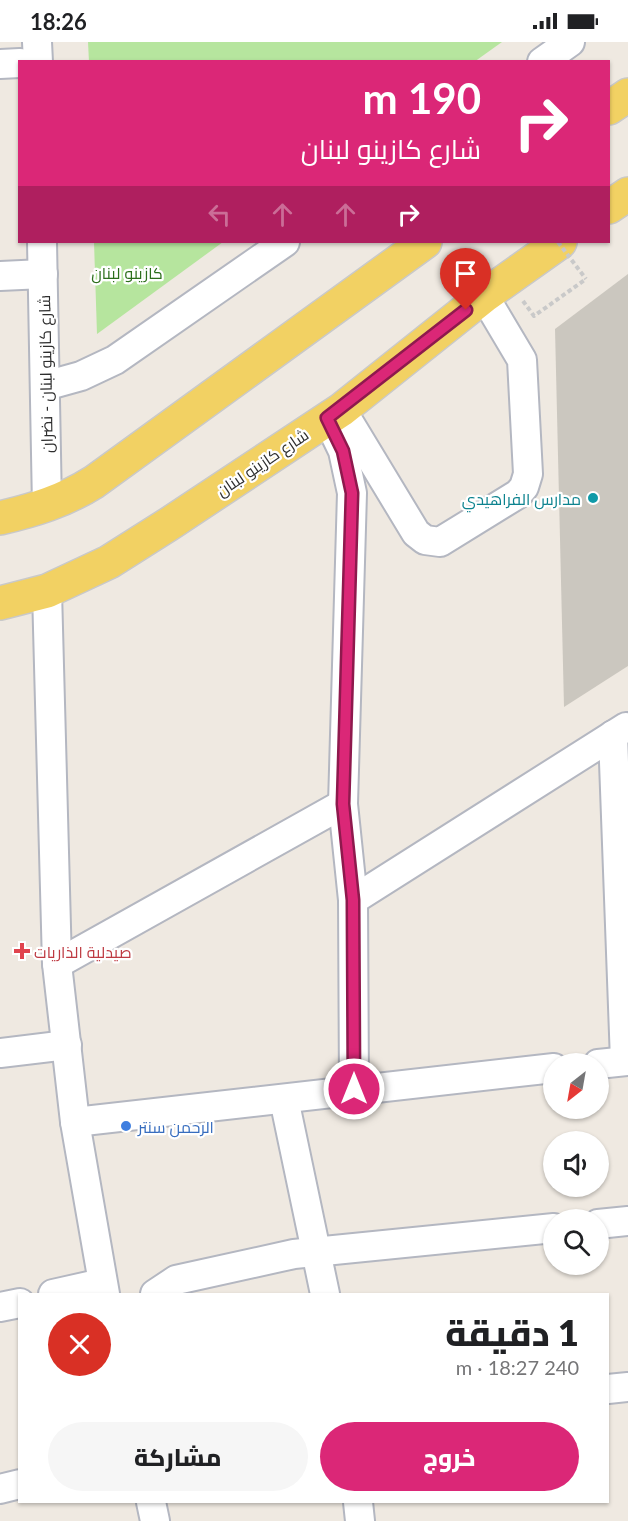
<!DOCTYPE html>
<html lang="ar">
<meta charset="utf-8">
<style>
:root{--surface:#fff;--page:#f6f6f6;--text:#202124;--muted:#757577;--accent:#db2777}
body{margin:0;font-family:Lato,Cairo,sans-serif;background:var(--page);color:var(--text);direction:rtl;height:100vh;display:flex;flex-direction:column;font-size:22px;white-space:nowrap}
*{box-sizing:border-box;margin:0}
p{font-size:20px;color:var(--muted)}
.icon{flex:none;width:33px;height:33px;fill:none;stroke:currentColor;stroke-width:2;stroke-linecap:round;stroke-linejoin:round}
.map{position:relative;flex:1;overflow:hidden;direction:ltr}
.drawer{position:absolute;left:18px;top:1251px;width:591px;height:210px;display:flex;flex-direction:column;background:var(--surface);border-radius:0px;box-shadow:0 2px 4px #0004;direction:rtl}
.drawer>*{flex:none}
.banner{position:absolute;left:18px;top:18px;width:592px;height:183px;border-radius:0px;box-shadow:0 2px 4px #0004;direction:rtl;background:#db2777;color:#fff;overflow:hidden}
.needle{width:39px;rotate:211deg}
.tools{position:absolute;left:543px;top:1011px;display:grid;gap:12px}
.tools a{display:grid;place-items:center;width:66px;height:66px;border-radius:50%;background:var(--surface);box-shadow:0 2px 4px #0004;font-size:30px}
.pin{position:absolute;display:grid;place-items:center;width:51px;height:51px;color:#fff;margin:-62px -26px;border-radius:50% 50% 50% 0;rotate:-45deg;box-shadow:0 0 6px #0007}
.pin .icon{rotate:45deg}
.me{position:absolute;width:66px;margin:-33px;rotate:0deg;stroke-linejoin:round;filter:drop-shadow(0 0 4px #0008)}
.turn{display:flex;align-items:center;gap:21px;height:126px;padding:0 30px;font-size:27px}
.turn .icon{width:78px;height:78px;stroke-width:2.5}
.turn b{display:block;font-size:42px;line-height:51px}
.lanes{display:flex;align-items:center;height:57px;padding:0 30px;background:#0003;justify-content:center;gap:30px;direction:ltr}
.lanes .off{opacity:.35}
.round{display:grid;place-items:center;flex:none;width:63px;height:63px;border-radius:32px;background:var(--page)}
.headline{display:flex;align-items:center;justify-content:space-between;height:102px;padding:0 30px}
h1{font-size:36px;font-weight:800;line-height:45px}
.button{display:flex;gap:12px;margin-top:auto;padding:12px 30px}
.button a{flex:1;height:69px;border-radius:36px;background:var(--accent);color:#fff;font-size:24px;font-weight:800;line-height:69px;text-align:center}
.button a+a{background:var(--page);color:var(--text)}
.status{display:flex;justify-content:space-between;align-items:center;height:42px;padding:0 30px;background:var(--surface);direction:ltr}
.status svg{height:16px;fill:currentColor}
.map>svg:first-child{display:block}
</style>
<div class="status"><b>18:26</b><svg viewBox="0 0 49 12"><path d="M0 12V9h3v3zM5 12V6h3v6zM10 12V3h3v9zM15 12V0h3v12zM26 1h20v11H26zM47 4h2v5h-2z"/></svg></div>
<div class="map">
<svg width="628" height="1479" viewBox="0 0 628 1479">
<rect width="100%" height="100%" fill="#efe9e1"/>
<g fill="#b6e59e">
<polygon points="88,0 502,0 474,20 89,20"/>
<polygon points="94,200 223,200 97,292"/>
</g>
<polygon fill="#cbc7bf" points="628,232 628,624 564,665 555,287"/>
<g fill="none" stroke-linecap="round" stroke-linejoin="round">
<g stroke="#b4b7c1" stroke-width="32">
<g id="minor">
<polyline points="37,0 38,20"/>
<polyline points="542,20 570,0"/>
<polyline points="0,22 20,21"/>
<polyline points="42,200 47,464"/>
<polyline points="0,234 43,232"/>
<polyline points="45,344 81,334 115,318 285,200"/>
<polyline points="344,372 416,491 425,498 440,500 518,452 524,445 528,432 522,318 484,254"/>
<polyline points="327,376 343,409 352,451 343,762 353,858 354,1047"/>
<polyline points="47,549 57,922 75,1080 105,1252"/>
<polyline points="613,693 625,1019"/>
<polyline points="353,858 626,685"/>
<polyline points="57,922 343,762"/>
<polyline points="0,1011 67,1003"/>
<polyline points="598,1022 628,1019"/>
<polyline points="284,1057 325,1252"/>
<polyline points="75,1080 554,1026"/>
<polyline points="598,1182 628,1179"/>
<polyline points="53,1252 102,1241"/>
<polyline points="155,1252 176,1238 294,1212 554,1186"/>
<polyline points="0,1265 20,1261"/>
<polyline points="608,1347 628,1345"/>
<polyline points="0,1447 20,1442"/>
<polyline points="151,1460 155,1479"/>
<polyline points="358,1460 360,1479"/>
</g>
</g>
<g stroke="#c9c9c9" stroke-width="36">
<g id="major">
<polyline points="609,66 628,53"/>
<polyline points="609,165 628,152"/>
<path d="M0,476C34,468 64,459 94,440L425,200"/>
<polyline points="0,561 47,549 109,520 169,482 341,368 484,254 560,200"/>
</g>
</g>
<polyline stroke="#c9c9c9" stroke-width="4" stroke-dasharray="4.5 3" stroke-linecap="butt" points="523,259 534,274 586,237"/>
<use href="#minor" stroke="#fff" stroke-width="28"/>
<use href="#major" stroke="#f2d163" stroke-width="33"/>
<polyline stroke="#c9c9c9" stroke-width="4" stroke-dasharray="4.5 3" stroke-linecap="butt" points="558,200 586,237"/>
</g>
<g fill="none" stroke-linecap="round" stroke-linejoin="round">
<g stroke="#8e194d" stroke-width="15">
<polyline id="route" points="354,1047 353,858 343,762 352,451 343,409 327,376 466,268"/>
</g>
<use href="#route" stroke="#db2777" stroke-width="10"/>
</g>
<circle fill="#0f9aa8" stroke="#fff" stroke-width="2" cx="593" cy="456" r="6"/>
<path fill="#e0444e" stroke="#fff" stroke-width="2" d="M19 900h6v6h6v6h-6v6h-6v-6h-6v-6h6z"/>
<circle fill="#3f7fe0" stroke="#fff" stroke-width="2" cx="126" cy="1084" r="6"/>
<g text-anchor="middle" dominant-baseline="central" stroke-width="4.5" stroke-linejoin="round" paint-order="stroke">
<g font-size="16" fill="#2c6e1b" stroke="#fff">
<text x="127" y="230">كازينو لبنان</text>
</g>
<g font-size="16" fill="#2e2e2e" stroke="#fff">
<text transform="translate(45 332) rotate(-91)">شارع كازينو لبنان - نضران</text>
<text transform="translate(262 420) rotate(-34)">شارع كازينو لبنان</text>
</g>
<g font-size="16" fill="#0d838f" stroke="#fff" text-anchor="end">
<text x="581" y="456">مدارس الفراهيدي</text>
</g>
<g font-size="16" fill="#be3a42" stroke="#fff" text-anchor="start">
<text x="34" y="909">صيدلية الذاريات</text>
</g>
<g font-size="16" fill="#366cbe" stroke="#fff" text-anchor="start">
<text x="138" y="1084">الرحمن سنتر</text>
</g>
</g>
</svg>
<div class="tools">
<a><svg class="needle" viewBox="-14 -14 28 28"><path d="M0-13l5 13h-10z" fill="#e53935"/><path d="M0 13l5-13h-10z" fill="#757577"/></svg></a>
<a><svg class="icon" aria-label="sound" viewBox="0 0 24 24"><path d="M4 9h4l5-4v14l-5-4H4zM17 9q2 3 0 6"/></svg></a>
<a><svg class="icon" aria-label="search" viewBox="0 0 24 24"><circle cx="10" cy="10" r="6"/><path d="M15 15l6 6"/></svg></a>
</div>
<div class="pin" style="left:466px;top:268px;background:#d93025"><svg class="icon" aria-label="arrive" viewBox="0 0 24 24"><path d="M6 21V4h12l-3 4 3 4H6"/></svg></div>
<svg class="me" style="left:354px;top:1047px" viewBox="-20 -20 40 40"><circle r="17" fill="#db2777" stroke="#fff" stroke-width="3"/><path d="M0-11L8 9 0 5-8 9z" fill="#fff"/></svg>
<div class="banner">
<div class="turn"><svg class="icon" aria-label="right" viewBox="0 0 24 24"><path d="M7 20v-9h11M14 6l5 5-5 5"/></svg><div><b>190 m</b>شارع كازينو لبنان</div></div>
<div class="lanes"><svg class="icon off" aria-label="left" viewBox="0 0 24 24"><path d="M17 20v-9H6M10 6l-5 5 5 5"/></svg><svg class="icon off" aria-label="ahead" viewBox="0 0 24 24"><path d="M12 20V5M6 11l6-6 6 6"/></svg><svg class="icon off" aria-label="ahead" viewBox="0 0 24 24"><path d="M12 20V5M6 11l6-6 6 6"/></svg><svg class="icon" aria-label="right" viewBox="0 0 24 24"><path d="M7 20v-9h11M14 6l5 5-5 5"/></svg></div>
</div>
<section class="drawer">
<div class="headline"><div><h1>1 دقيقة</h1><p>240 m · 18:27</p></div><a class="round" style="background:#d93025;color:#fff"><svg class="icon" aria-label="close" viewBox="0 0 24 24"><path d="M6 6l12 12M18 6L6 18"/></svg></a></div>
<div class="button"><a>خروج</a><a>مشاركة</a></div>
</section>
</div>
